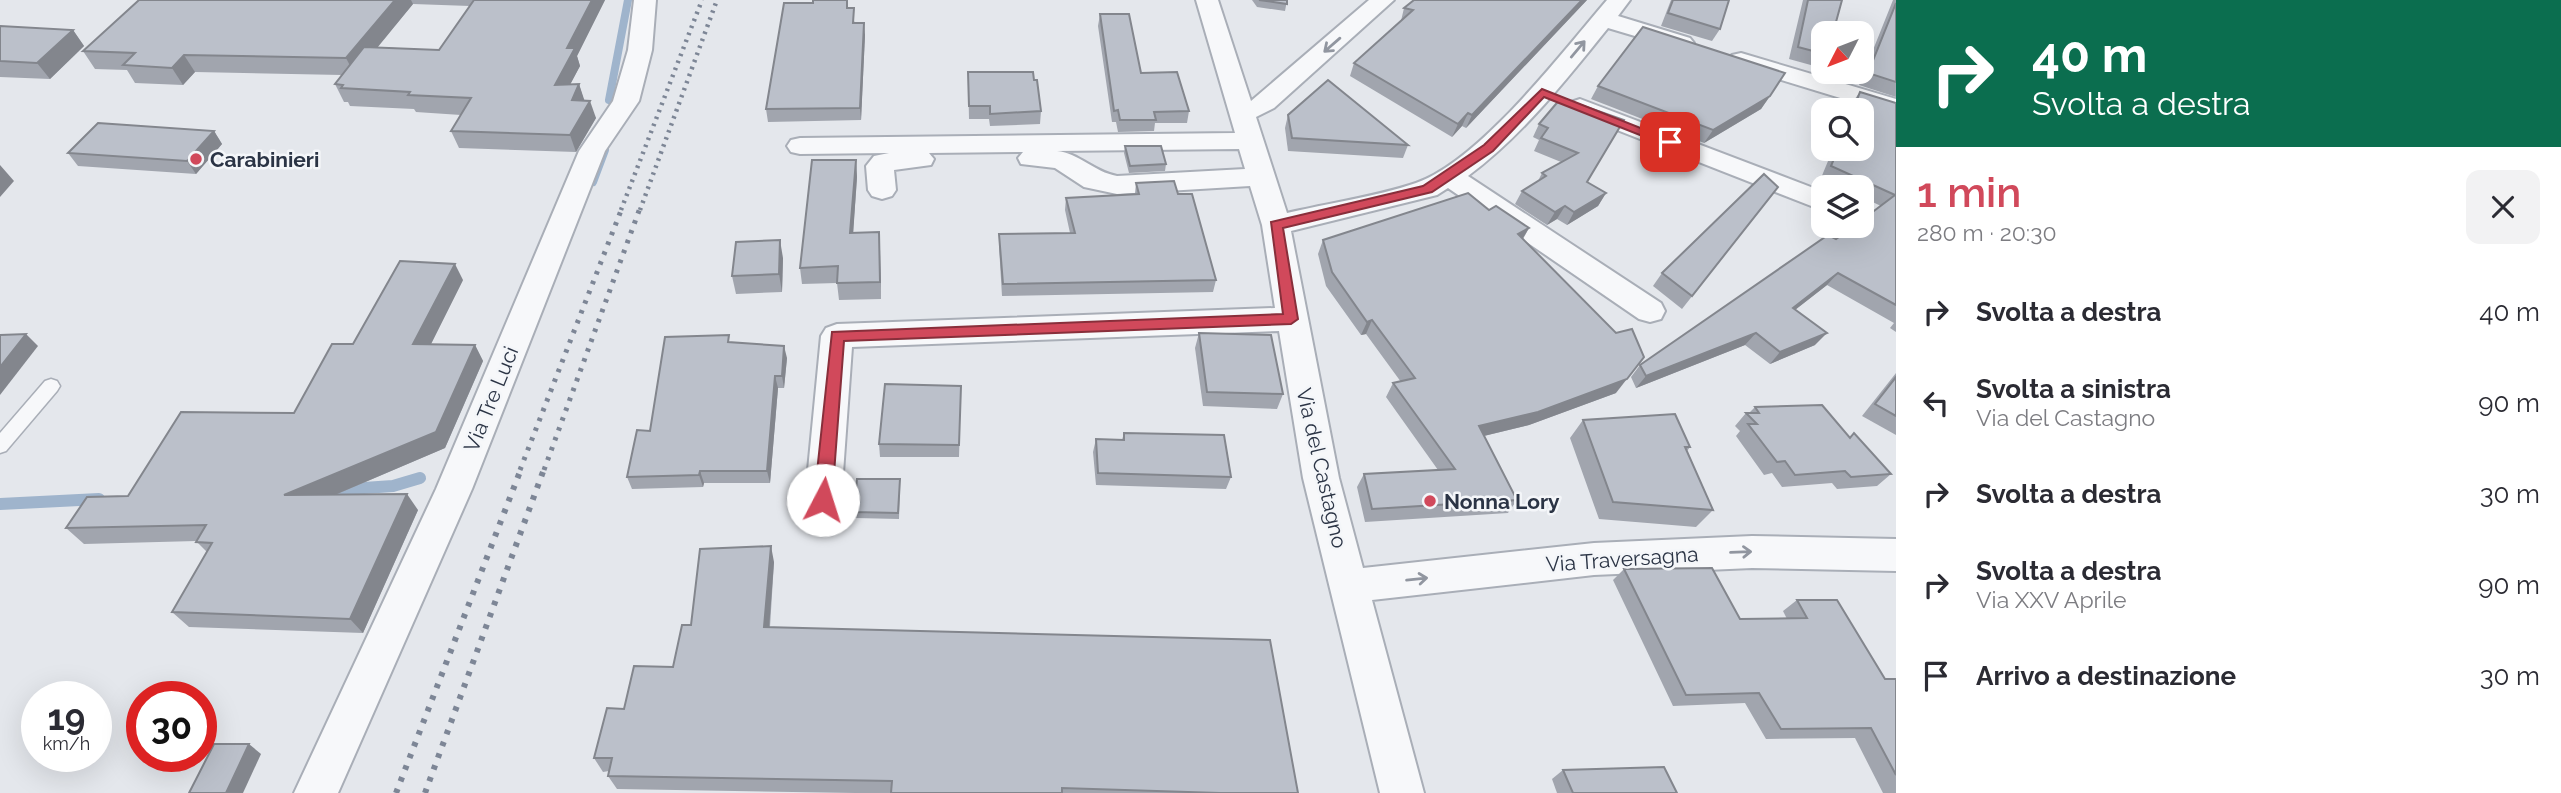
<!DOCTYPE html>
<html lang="it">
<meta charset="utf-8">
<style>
:root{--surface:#fff;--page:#f2f2f3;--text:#2b2b33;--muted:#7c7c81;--accent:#d1495b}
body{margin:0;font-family:Raleway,sans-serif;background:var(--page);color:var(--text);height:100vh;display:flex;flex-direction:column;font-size:26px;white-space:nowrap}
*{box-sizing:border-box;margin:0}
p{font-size:23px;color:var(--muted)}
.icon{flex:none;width:38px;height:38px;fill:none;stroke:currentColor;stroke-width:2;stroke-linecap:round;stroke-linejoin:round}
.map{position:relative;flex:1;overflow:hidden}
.side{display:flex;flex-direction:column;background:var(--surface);width:665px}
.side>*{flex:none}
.hud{background:#0b6e4f;color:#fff;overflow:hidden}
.needle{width:46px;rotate:228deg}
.buttons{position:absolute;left:1811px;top:21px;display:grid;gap:14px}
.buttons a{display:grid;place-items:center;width:63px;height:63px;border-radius:14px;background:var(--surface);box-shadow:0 7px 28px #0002;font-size:35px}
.speed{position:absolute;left:21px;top:681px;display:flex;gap:14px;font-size:35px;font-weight:700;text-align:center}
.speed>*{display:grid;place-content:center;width:91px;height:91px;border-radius:50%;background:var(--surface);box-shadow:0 7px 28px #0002;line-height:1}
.speed small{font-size:18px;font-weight:400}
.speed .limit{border:10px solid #d22;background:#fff;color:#111}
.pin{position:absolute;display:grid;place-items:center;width:60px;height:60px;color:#fff;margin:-30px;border-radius:14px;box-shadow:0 4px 10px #0006}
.me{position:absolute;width:77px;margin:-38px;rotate:5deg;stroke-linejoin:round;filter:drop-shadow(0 0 5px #0008)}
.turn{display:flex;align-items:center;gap:24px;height:147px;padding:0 21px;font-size:32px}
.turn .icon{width:91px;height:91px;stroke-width:2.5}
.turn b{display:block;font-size:49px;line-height:60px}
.round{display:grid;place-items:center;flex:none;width:74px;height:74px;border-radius:14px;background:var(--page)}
.headline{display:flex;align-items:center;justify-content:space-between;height:119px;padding:0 21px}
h1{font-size:42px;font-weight:600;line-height:52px;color:var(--accent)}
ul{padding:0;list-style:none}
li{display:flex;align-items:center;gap:21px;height:91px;padding:0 21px}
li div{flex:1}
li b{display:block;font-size:26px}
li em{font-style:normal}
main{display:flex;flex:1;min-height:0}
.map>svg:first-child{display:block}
</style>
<main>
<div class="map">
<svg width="1896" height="793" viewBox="0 0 1896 793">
<rect width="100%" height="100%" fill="#e4e7ec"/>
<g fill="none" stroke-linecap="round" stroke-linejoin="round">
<g stroke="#9fb4cc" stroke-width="8">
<polyline points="609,100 628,0"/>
<polyline points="593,182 605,150"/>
</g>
<g stroke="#9fb4cc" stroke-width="12">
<polyline points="335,490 393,486 420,478"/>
<polyline points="0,504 99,499"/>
</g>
<g stroke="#a9aeb7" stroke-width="3">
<polygon id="service" points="51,379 57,381 60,386 57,391 6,451 0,453 0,433 45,381"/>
</g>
<g stroke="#a9aeb7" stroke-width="4">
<g id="minor">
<polygon points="634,0 656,0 652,50 639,101 605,151 472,489 338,793 294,793 436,489 579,151 613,101 628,50"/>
<path d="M1196,0H1218L1251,101L1369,0H1394L1274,108L1256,117L1287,213C1329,203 1375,197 1416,183C1480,161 1563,51 1607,0H1630L1618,16L1690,38L1694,43L1690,48L1682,50L1608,28C1565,81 1523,135 1468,176L1661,303L1665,311L1661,319L1650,322L1639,319L1448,188L1437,195L1291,231L1339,478L1363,568L1594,543L1752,536L1896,539V571L1752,568L1594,575L1372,600L1424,793H1380L1303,478L1279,331L852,347L841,501L836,512L823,516L810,512L805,501L821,336L826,328L837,324L1275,308L1262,225L1250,186L1117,194L1084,187L1055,168L1021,164L1018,158L1023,152L929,153L934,159L931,165L894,170L896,190L892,196L882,199L872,196L868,190L866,166L874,156L889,153L800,154L791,152L787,146L791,140L800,138L1235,133ZM1239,149L1245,169L1117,176C1094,172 1079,153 1057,151Z"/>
<polygon points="1741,53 1896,99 1896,115 1732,65 1729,60 1732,55"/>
<polygon points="1580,99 1824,192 1824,211 1571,112 1567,107 1571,102"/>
</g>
</g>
<use href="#service" fill="#f7f8fa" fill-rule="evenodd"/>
<use href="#minor" fill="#f7f8fa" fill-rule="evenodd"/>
<g stroke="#7d8696" stroke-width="4.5" stroke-dasharray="2.5 5" stroke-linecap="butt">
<polyline points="621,210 702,0"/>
<polyline points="640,210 717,0"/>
</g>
<g stroke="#7d8696" stroke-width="5" stroke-dasharray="3.5 7" stroke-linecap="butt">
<polyline points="520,470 622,208"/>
<polyline points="544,470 640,208"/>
</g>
<g stroke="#7d8696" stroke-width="6" stroke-dasharray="4.5 8" stroke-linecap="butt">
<polyline points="396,793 521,469"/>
<polyline points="425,793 544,469"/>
</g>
</g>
<g fill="#a1a5ae" fill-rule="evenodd">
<path d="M139,0H605L577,56L580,66L570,84H579L584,101L596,118L576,152L459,148L451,131L461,115L416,112L414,109L350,106L348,102H344L335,84L342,75L195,72L183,85L135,83L127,70L95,69L83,51ZM413,4L470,6L439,50L377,47Z"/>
<polygon points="813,0 848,0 848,8 855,23 865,35 861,120 768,122 766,109 813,3"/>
<polygon points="1252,0 1287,0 1285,11 1257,7"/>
<polygon points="1414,0 1587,0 1466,128 1462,126 1452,137 1350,76 1354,63 1401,21 1404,8"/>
<polygon points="1671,0 1729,0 1720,29 1712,41 1661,26"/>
<polygon points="1803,0 1842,0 1824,33 1824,60 1818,67 1789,59"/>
<polygon points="1893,0 1896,0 1896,97 1859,85"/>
<polygon points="1100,14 1141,73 1189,111 1187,123 1155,123 1154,131 1118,132 1116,122 1112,122 1098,26"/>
<polygon points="0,26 73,30 84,46 50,79 0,77"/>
<polygon points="968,72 1034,80 1041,111 1040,124 990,126 989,119 969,119"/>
<polygon points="1598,86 1770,96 1761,109 1704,143 1591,99"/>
<polygon points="1860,92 1896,103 1896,332 1890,328 1894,323 1827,285 1795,310 1815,345 1770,364 1745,345 1636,388 1631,377 1640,365 1836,239 1881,206 1862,197 1862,187 1840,187 1821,178 1833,149 1862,149 1862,110 1848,110 1851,104"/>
<polygon points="1561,98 1587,182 1606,193 1598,206 1567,225 1557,219 1547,225 1515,204 1522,191 1538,181 1542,173 1561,162 1534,151 1539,140 1533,137 1539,124"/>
<polygon points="1288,115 1408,145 1403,158 1288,151 1285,128"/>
<polygon points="214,131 222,144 196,174 78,166 68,153"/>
<polygon points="1125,146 1166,164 1165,171 1129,173 1124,153"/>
<polygon points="856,160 857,177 853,233 879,232 881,299 839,300 837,283 802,284 800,268"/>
<polygon points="1136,183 1178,194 1216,280 1213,292 1002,296 999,246 999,234 1070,233 1065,210 1066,198 1135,194"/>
<polygon points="1778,187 1682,309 1653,286 1662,273"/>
<polygon points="1489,210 1529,228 1523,239 1616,393 1529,425 1484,436 1517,500 1508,513 1365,522 1357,487 1364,474 1438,470 1386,397 1393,383 1401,382 1366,334 1361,335 1326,286 1318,254 1323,240"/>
<polygon points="783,258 782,292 736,294 732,276"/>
<polygon points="463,280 431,344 475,345 483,361 445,448 335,495 418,510 363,633 189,627 172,612 207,552 196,541 84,544 66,528 294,413 353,344"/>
<polygon points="1199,333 1283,394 1277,409 1203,406 1195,348"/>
<polygon points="730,342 787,358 784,388 778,388 770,483 704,483 703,487 632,489 627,477 650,431"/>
<polygon points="1896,373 1896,435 1862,416"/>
<polygon points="961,386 959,457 880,457 879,444"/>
<polygon points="1755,407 1849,437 1854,433 1891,474 1877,486 1837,489 1832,483 1782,487 1772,473 1764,475 1736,436 1740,431 1735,426 1746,413 1749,413"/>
<polygon points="1583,420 1690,447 1687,451 1713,510 1696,527 1599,519 1570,438"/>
<polygon points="1124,433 1231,477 1226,489 1096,485 1093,452 1096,439 1122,440"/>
<polygon points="900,486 899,519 855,518 854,512"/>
<polygon points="774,562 770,627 1298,793 855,793 617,789 608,776 609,771 603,772 594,758 624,709 673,667 691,625"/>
<polygon points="1624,569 1740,619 1787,619 1783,611 1797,600 1885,679 1896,679 1896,793 1883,793 1855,738 1766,739 1745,703 1673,706 1613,580"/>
<polygon points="1563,770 1677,793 1557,793 1552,779"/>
</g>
<g fill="#83868d">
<polygon points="395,0 411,0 413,4 355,75 346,58"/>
<polygon points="592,0 605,0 577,56 580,66 561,102 555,85 567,48"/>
<polygon points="1582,0 1587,0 1466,128 1472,115"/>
<polygon points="864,23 865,35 861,120 860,108"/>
<polygon points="73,30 84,46 50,79 37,63"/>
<polygon points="184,55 195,72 183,85 172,68"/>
<polygon points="579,84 585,102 572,100"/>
<polygon points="1770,96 1761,109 1704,143 1713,130"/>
<polygon points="590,101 596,118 576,152 570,135"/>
<polygon points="1468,113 1462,126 1452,137 1458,124"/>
<polygon points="214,131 222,144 196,174 187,161"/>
<polygon points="856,160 857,177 852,250 850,233"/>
<polygon points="0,165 14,181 0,197"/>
<polygon points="1606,193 1598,206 1567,225 1574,212"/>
<polygon points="1565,206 1557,219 1547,225 1555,212"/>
<polygon points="1529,228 1521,241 1518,234"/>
<polygon points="879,232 880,249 881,299 880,282"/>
<polygon points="780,240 783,258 782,292 779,274"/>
<polygon points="455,264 463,280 423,360 413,344"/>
<polygon points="1838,273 1827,285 1782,320 1793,308"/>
<polygon points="1372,320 1366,334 1361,335 1367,322"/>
<polygon points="1756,333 1745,345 1636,388 1646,376"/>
<polygon points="1827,333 1815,345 1770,364 1780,352"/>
<polygon points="26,334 38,346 0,395 0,367"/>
<polygon points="475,345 483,361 445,448 297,511 284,495"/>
<polygon points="784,346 787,358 784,388 782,376"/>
<polygon points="1644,357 1616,393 1529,425 1471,439 1479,426"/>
<polygon points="775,376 778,388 770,483 767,471"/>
<polygon points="700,471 704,483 703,487 699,475"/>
<polygon points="407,494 418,510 363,633 350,619"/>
<polygon points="771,546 774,562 768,642 764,627"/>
<polygon points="249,744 261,754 243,793 226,793"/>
</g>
<g fill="#bbc0ca" stroke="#83868d" stroke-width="2">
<polygon points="139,0 395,0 346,58 184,55 172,68 123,65 135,53 83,51"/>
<polygon points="474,0 592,0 567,48 575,48 555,85 579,84 572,100 590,101 570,135 451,131 471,98 408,95 410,92 341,88 343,85 335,84 364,47 439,50"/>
<polygon points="813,0 847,0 847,8 854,8 853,23 864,23 860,108 766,109 784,3 813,3"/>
<polygon points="1259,0 1287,0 1287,4"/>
<polygon points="1414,0 1582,0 1472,115 1468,113 1458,124 1354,63 1413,10 1404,8"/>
<polygon points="1673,0 1729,0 1720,29 1668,13"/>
<polygon points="1808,0 1842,0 1833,33 1824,33 1824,54 1798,47"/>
<polygon points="1896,3 1896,82 1868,73"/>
<polygon points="1100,14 1129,14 1141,73 1177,72 1189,111 1154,112 1156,120 1120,120 1118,110 1114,111"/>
<polygon points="0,26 73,30 37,63 0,61"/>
<polygon points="1643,27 1785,73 1770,96 1713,130 1598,86"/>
<polygon points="968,72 1033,72 1034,80 1037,80 1041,111 990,114 990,106 969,106"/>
<polygon points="1328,80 1408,145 1292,138 1288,115"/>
<polygon points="1860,92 1896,103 1896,305 1838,273 1793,308 1827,333 1780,352 1756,333 1646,376 1640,365 1828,235 1836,239 1854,226 1862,226 1862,220 1895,195 1831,166 1838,149 1862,149 1862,110 1853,110"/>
<polygon points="1561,98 1624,120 1587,182 1606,193 1574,212 1565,206 1555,212 1522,191 1546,176 1542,173 1578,153 1541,138 1548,128 1539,124"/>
<polygon points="98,123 214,131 187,161 68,153"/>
<polygon points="1125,146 1161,146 1166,164 1130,166"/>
<polygon points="812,160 856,160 850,233 879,232 880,282 837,283 838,266 800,268"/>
<polygon points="1764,174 1778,187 1692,296 1662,273"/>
<polygon points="1174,181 1178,194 1192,194 1216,280 1003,284 999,234 1075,233 1066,198 1139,194 1136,183"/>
<polygon points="1468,193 1489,210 1496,206 1529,228 1518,234 1616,333 1632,329 1644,357 1627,379 1538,412 1479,426 1517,500 1372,509 1364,474 1455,469 1393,383 1415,378 1372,320 1367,322 1332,272 1323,240"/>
<polygon points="780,240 779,274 732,276 736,242"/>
<polygon points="400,261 455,264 413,344 475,345 436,432 284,495 407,494 350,619 172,612 212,543 196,542 206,525 66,528 87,497 128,496 181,412 294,413 332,344 353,344"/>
<polygon points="1199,333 1271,335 1283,394 1207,392"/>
<polygon points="26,334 0,367 0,335"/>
<polygon points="729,335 728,342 784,346 782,376 775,376 767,471 700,471 699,475 627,477 637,430 650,431 665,337"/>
<polygon points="1896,377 1896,416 1875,404"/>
<polygon points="885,384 961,386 959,445 879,444"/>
<polygon points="1822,405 1850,438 1854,433 1891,474 1851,477 1845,471 1795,475 1785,461 1777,462 1748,424 1757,424 1746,413 1759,413 1755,407"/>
<polygon points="1675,414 1690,447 1685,447 1713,510 1613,502 1583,420"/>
<polygon points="1124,433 1224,435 1231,477 1098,473 1096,439 1124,440"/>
<polygon points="857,479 900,479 898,513 854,512"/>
<polygon points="771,546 764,627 1270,640 1298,793 1220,793 1062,788 1062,793 891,793 892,781 608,776 612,758 594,758 607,708 624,709 634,666 673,667 682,625 691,625 700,549"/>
<polygon points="1712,568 1740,619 1807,618 1797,600 1837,600 1885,679 1896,679 1896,775 1871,728 1781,729 1759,693 1686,695 1624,569"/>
<polygon points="214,744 249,744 226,793 189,793"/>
<polygon points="1664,767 1677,793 1573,793 1563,770"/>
</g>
<defs><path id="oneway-shaft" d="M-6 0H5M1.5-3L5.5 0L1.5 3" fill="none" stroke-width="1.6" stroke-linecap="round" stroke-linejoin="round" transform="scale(1.75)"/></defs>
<g stroke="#9196a0">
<use href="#oneway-shaft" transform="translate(1332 45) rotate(139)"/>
<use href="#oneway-shaft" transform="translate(1578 49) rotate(-50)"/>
<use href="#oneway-shaft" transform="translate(1741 552) rotate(-2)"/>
<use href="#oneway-shaft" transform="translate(1417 579) rotate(-6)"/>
</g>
<polygon fill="#d1495b" stroke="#882f3b" stroke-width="2" points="1542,89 1676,142 1665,145 1544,97 1493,151 1432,192 1283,228 1298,319 1291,324 844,341 832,500 823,508 817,506 814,500 832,332 1283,314 1271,222 1423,186 1484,145"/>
<g fill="#d1495b" stroke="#f4f6f9" stroke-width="2.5">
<circle cx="196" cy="159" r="7"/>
<circle cx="1430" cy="501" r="7"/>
</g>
<g text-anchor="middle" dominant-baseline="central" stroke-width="5" stroke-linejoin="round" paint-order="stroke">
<g font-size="21" font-weight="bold" fill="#2b3445" stroke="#f4f6f9" text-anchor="start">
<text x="210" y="159">Carabinieri</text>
<text x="1444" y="501">Nonna Lory</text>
</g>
<g font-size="21" fill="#2b3445" stroke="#f4f6f9">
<text transform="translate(491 399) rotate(-68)">Via Tre Luci</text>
<text transform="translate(1322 468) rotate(77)">Via del Castagno</text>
<text transform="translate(1622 559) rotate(-4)">Via Traversagna</text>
</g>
</g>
</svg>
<div class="buttons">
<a><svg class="needle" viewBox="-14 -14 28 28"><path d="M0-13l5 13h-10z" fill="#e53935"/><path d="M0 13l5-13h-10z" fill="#7c7c81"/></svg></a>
<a><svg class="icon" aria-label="search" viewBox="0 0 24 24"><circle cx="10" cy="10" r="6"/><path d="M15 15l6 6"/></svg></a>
<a><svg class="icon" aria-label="layers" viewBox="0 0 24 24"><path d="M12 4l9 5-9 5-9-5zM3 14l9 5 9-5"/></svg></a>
</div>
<div class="speed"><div>19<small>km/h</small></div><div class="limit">30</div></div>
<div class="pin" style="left:1670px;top:142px;background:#d93025"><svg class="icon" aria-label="arrive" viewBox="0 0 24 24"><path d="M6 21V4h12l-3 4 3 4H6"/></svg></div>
<svg class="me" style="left:823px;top:500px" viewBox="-20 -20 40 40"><circle r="19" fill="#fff"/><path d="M0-13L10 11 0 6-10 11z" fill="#d1495b"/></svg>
</div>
<section class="side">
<div class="hud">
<div class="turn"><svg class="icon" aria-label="right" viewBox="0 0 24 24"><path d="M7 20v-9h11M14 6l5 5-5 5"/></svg><div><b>40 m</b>Svolta a destra</div></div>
</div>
<div class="headline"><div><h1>1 min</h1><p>280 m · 20:30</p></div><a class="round"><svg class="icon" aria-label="close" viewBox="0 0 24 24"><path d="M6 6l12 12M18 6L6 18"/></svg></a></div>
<ul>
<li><svg class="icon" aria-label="right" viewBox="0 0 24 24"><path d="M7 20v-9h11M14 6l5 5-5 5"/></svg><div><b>Svolta a destra</b></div><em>40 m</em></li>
<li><svg class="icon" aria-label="left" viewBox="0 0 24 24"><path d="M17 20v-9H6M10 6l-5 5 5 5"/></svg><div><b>Svolta a sinistra</b><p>Via del Castagno</p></div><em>90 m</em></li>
<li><svg class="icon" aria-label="right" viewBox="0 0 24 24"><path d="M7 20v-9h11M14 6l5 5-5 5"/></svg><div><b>Svolta a destra</b></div><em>30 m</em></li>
<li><svg class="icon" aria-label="right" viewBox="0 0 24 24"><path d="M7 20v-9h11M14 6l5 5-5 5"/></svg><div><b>Svolta a destra</b><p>Via XXV Aprile</p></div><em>90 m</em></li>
<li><svg class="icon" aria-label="arrive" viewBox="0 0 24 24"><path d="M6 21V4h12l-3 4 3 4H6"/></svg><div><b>Arrivo a destinazione</b></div><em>30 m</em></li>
</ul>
</section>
</main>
